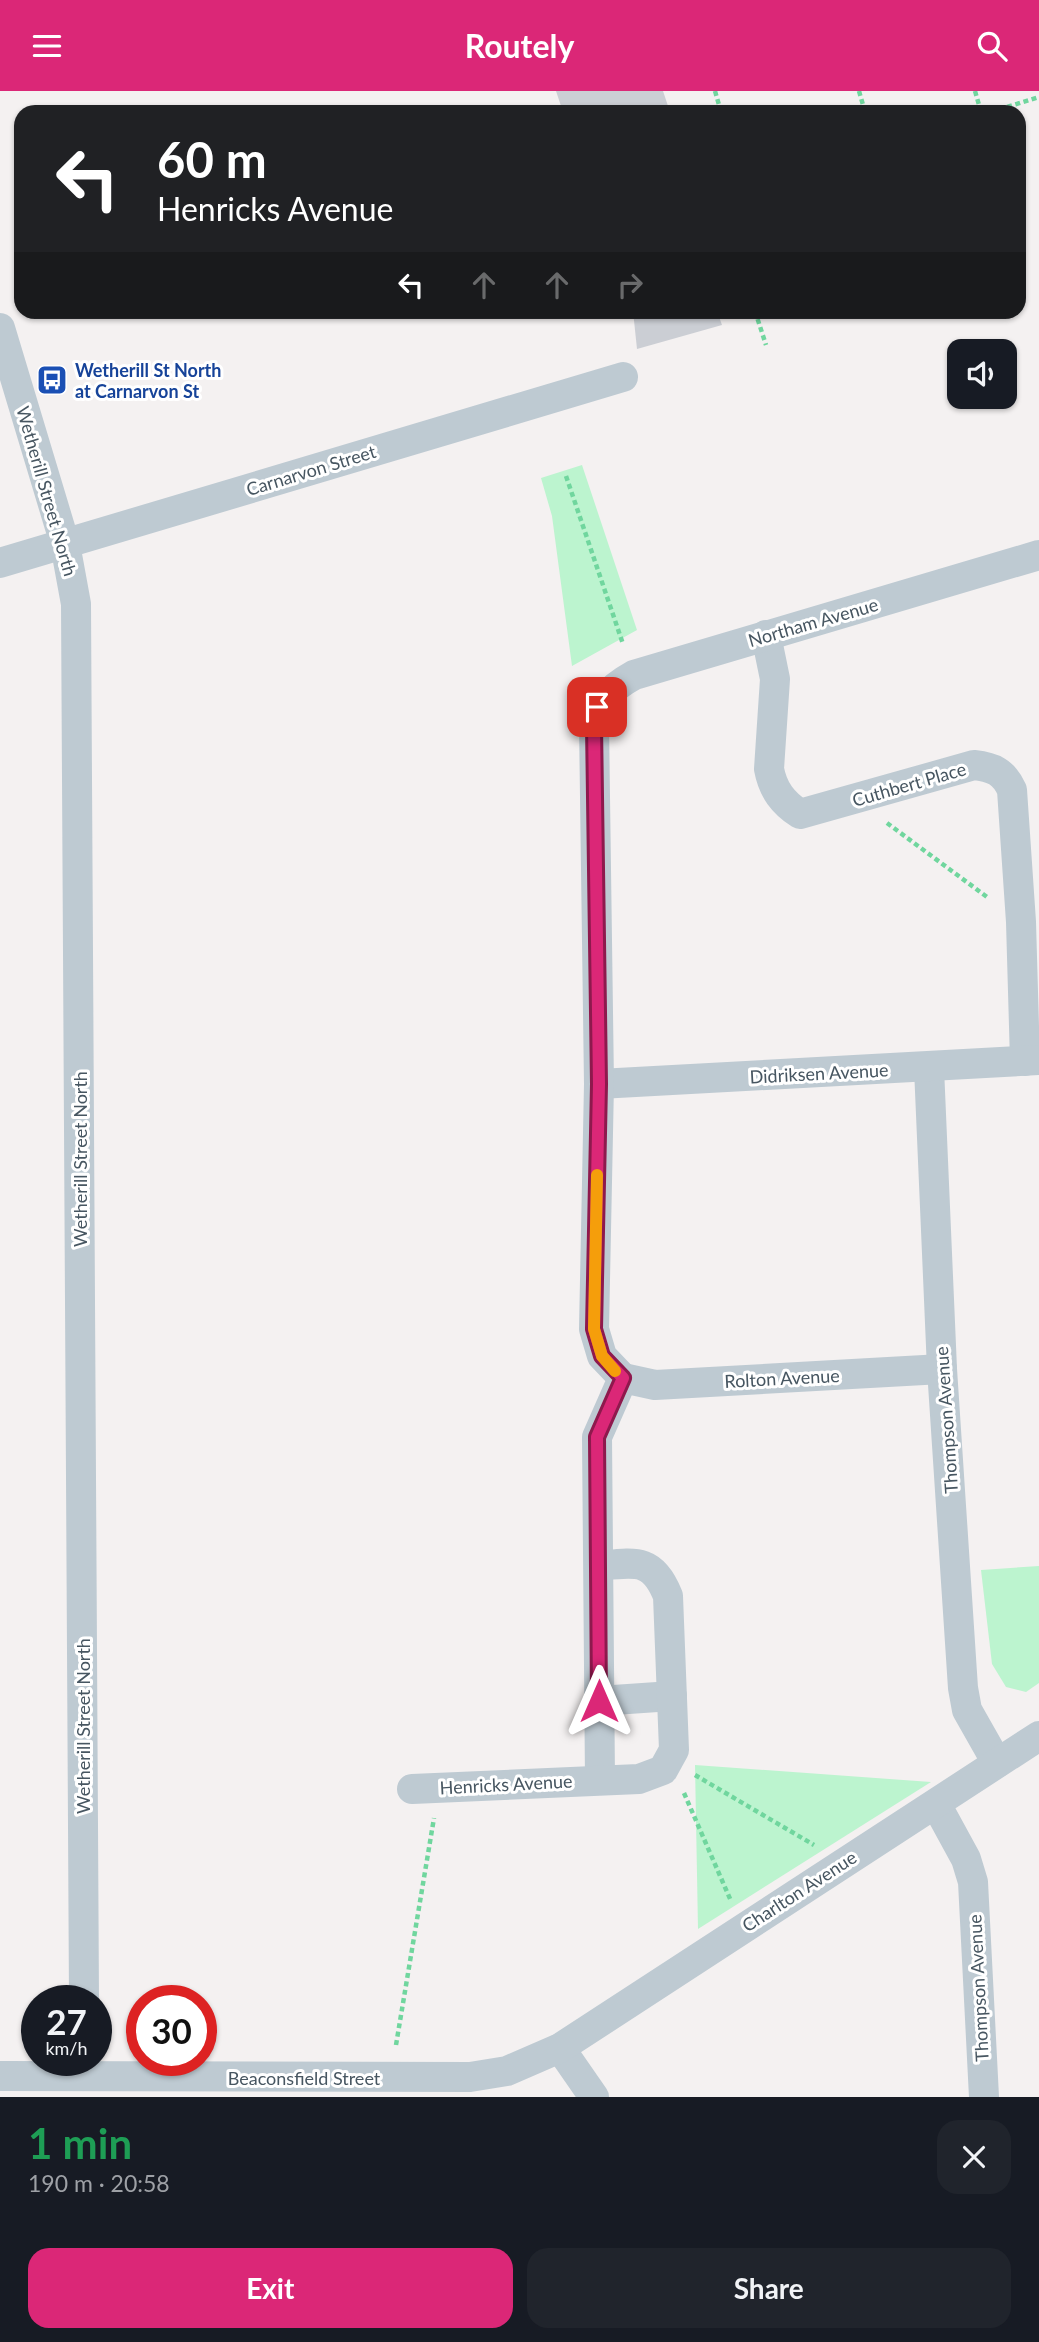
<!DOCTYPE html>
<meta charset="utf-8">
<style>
:root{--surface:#171b24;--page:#20242c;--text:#f1f3f6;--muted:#9ea1a6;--accent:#db2777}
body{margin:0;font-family:Lato,sans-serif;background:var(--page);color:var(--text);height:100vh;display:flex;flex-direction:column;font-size:26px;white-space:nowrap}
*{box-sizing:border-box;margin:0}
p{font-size:23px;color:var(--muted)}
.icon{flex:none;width:38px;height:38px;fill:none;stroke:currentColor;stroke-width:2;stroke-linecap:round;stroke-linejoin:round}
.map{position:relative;height:2006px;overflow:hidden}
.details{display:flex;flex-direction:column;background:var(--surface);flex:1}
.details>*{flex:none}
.hud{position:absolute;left:14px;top:14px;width:1012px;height:214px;border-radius:21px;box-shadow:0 2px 5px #0004;background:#202124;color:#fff;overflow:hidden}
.fabs{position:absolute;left:947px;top:248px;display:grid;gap:14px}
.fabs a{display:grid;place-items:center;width:70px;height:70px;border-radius:14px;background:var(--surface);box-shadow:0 2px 5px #0004;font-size:35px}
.speed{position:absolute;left:21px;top:1894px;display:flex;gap:14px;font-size:35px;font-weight:700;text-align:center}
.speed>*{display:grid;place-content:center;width:91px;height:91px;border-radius:50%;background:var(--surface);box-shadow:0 2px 5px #0004;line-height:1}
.speed small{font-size:18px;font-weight:400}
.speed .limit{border:10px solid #d22;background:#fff;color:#111}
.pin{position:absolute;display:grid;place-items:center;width:60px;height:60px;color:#fff;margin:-30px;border-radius:14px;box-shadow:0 4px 10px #0006}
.me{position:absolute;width:77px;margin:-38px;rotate:0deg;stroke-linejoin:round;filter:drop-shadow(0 0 5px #0008)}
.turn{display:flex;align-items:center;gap:24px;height:147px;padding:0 28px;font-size:32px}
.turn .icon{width:91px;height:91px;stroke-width:2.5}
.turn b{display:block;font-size:49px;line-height:60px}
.lanes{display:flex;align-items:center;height:66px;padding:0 28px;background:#0003;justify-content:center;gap:35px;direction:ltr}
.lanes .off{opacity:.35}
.round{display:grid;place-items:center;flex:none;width:74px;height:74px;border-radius:21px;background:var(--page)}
.head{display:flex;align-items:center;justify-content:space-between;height:119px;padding:0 28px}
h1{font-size:42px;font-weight:700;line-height:52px;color:#1e9e55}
.action{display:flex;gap:14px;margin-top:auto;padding:14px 28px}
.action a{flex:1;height:80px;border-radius:21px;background:var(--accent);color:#fff;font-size:28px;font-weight:700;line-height:80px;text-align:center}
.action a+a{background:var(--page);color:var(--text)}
header{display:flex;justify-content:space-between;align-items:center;height:91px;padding:0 28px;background:var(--accent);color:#fff;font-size:32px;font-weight:700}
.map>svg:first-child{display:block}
</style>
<header><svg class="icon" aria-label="menu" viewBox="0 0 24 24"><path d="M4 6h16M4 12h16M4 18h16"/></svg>Routely<svg class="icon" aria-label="search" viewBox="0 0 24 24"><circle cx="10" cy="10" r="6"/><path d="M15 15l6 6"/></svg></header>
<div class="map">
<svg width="1039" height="2006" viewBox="0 0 1039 2006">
<rect width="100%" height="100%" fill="#f4f1f1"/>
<g fill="#bcf4cf">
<polygon points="582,374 637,539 572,575 552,425 541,387"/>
<polygon points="1039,1475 1039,1592 1026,1601 1006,1596 992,1573 981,1479"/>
<polygon points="695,1674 931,1691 698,1838"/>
</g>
<g fill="#cbced4">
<polygon points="556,0 663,0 670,21 563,21"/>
<polygon points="633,220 717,220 722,234 637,258"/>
</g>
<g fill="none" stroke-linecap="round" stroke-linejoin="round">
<g stroke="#70d69e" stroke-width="4.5" stroke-dasharray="5 3.5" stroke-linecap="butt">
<polyline points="715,0 721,21"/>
<polyline points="859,0 865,21"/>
<polyline points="975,0 981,21"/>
<polyline points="991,21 1039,6"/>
<polyline points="755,220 766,254"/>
<polyline points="566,385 623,553"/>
<polyline points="887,732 987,806"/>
<polyline points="695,1684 814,1754"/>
<polyline points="684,1702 731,1810"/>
<polyline points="396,1954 434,1727"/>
</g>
<g stroke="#becad2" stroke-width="30">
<polyline points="0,237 65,453 76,513 84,1909"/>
<polyline points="0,472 623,286"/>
<path d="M766,544L775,588L769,678C773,699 783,712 800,723L974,674C993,676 1004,681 1012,699L1021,831L1025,970"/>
<polyline points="929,977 942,1278 963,1597 967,1619 997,1672"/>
<polyline points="599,993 1039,969"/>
<polyline points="623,1287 655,1294 942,1278"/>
<polyline points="599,1610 672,1605"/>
<path d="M600,1689L597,1346L623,1287L602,1265L594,1238L599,993L594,634C595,610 614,595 634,584L1039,464"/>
<path d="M412,1698L639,1688L663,1679L674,1659L668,1505C653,1467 636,1471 599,1475"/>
<polyline points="936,1713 966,1768 973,1791 984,2006"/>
<polyline points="560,1957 594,2006"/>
<polyline points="0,1985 470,1986 507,1980 560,1957 1039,1645"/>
</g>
</g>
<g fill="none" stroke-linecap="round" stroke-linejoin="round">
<g stroke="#8e194d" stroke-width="18">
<polyline id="route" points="597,616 594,634 599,993 594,1238 602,1265 623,1287 597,1346 599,1610"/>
</g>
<use href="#route" stroke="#db2777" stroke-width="12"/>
<polyline stroke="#f59e0b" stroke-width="12" points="597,1084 594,1238 602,1265 615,1280"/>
</g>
<defs>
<g id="bus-square" transform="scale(1.575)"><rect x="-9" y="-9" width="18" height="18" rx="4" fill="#1a4fb4" stroke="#fff"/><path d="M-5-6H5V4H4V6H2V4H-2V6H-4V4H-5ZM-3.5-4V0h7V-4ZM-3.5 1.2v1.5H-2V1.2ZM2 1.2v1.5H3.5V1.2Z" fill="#fff"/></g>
</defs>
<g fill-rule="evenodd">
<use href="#bus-square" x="52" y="289"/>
</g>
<g text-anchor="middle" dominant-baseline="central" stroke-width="6" stroke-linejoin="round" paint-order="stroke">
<g font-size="18" font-weight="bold" fill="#164399" stroke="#fff" text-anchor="start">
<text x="75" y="279">Wetherill St North<tspan x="75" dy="21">at Carnarvon St</tspan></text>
</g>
<g font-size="18" fill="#475661" stroke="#fff">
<text transform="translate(311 379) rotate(-17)">Carnarvon Street</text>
<text transform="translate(47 400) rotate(74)">Wetherill Street North</text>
<text transform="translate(813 531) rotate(-16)">Northam Avenue</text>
<text transform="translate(909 693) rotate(-16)">Cuthbert Place</text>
<text transform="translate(819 982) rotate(-3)">Didriksen Avenue</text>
<text transform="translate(80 1068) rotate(-90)">Wetherill Street North</text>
<text transform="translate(782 1287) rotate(-3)">Rolton Avenue</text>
<text transform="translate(946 1329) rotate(-94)">Thompson Avenue</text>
<text transform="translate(83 1635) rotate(-90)">Wetherill Street North</text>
<text transform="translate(506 1693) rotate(-3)">Henricks Avenue</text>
<text transform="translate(799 1800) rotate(-33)">Charlton Avenue</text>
<text transform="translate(978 1897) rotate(-93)">Thompson Avenue</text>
<text x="304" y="1987">Beaconsfield Street</text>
</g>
</g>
</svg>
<div class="fabs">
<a><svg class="icon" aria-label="sound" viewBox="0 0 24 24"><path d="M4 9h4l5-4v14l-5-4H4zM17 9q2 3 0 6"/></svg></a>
</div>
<div class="speed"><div>27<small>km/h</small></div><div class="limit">30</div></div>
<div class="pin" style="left:597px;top:616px;background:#d93025"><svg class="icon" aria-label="arrive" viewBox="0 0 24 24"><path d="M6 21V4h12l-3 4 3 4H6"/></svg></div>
<svg class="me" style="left:599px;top:1610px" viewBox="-20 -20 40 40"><path d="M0-17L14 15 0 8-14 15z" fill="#db2777" stroke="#fff" stroke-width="4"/></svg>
<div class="hud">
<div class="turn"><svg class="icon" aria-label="left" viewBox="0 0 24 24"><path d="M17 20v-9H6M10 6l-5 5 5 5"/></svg><div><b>60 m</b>Henricks Avenue</div></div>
<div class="lanes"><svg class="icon" aria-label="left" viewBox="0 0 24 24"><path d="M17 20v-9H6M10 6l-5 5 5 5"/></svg><svg class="icon off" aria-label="ahead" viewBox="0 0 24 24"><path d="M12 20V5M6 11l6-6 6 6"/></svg><svg class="icon off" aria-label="ahead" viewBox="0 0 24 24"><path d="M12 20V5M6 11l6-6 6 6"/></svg><svg class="icon off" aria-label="right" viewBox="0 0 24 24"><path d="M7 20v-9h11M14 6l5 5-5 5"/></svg></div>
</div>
</div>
<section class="details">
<div class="head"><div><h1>1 min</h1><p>190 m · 20:58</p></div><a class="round"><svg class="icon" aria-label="close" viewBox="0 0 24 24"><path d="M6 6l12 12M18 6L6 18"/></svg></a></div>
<div class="action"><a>Exit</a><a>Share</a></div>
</section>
